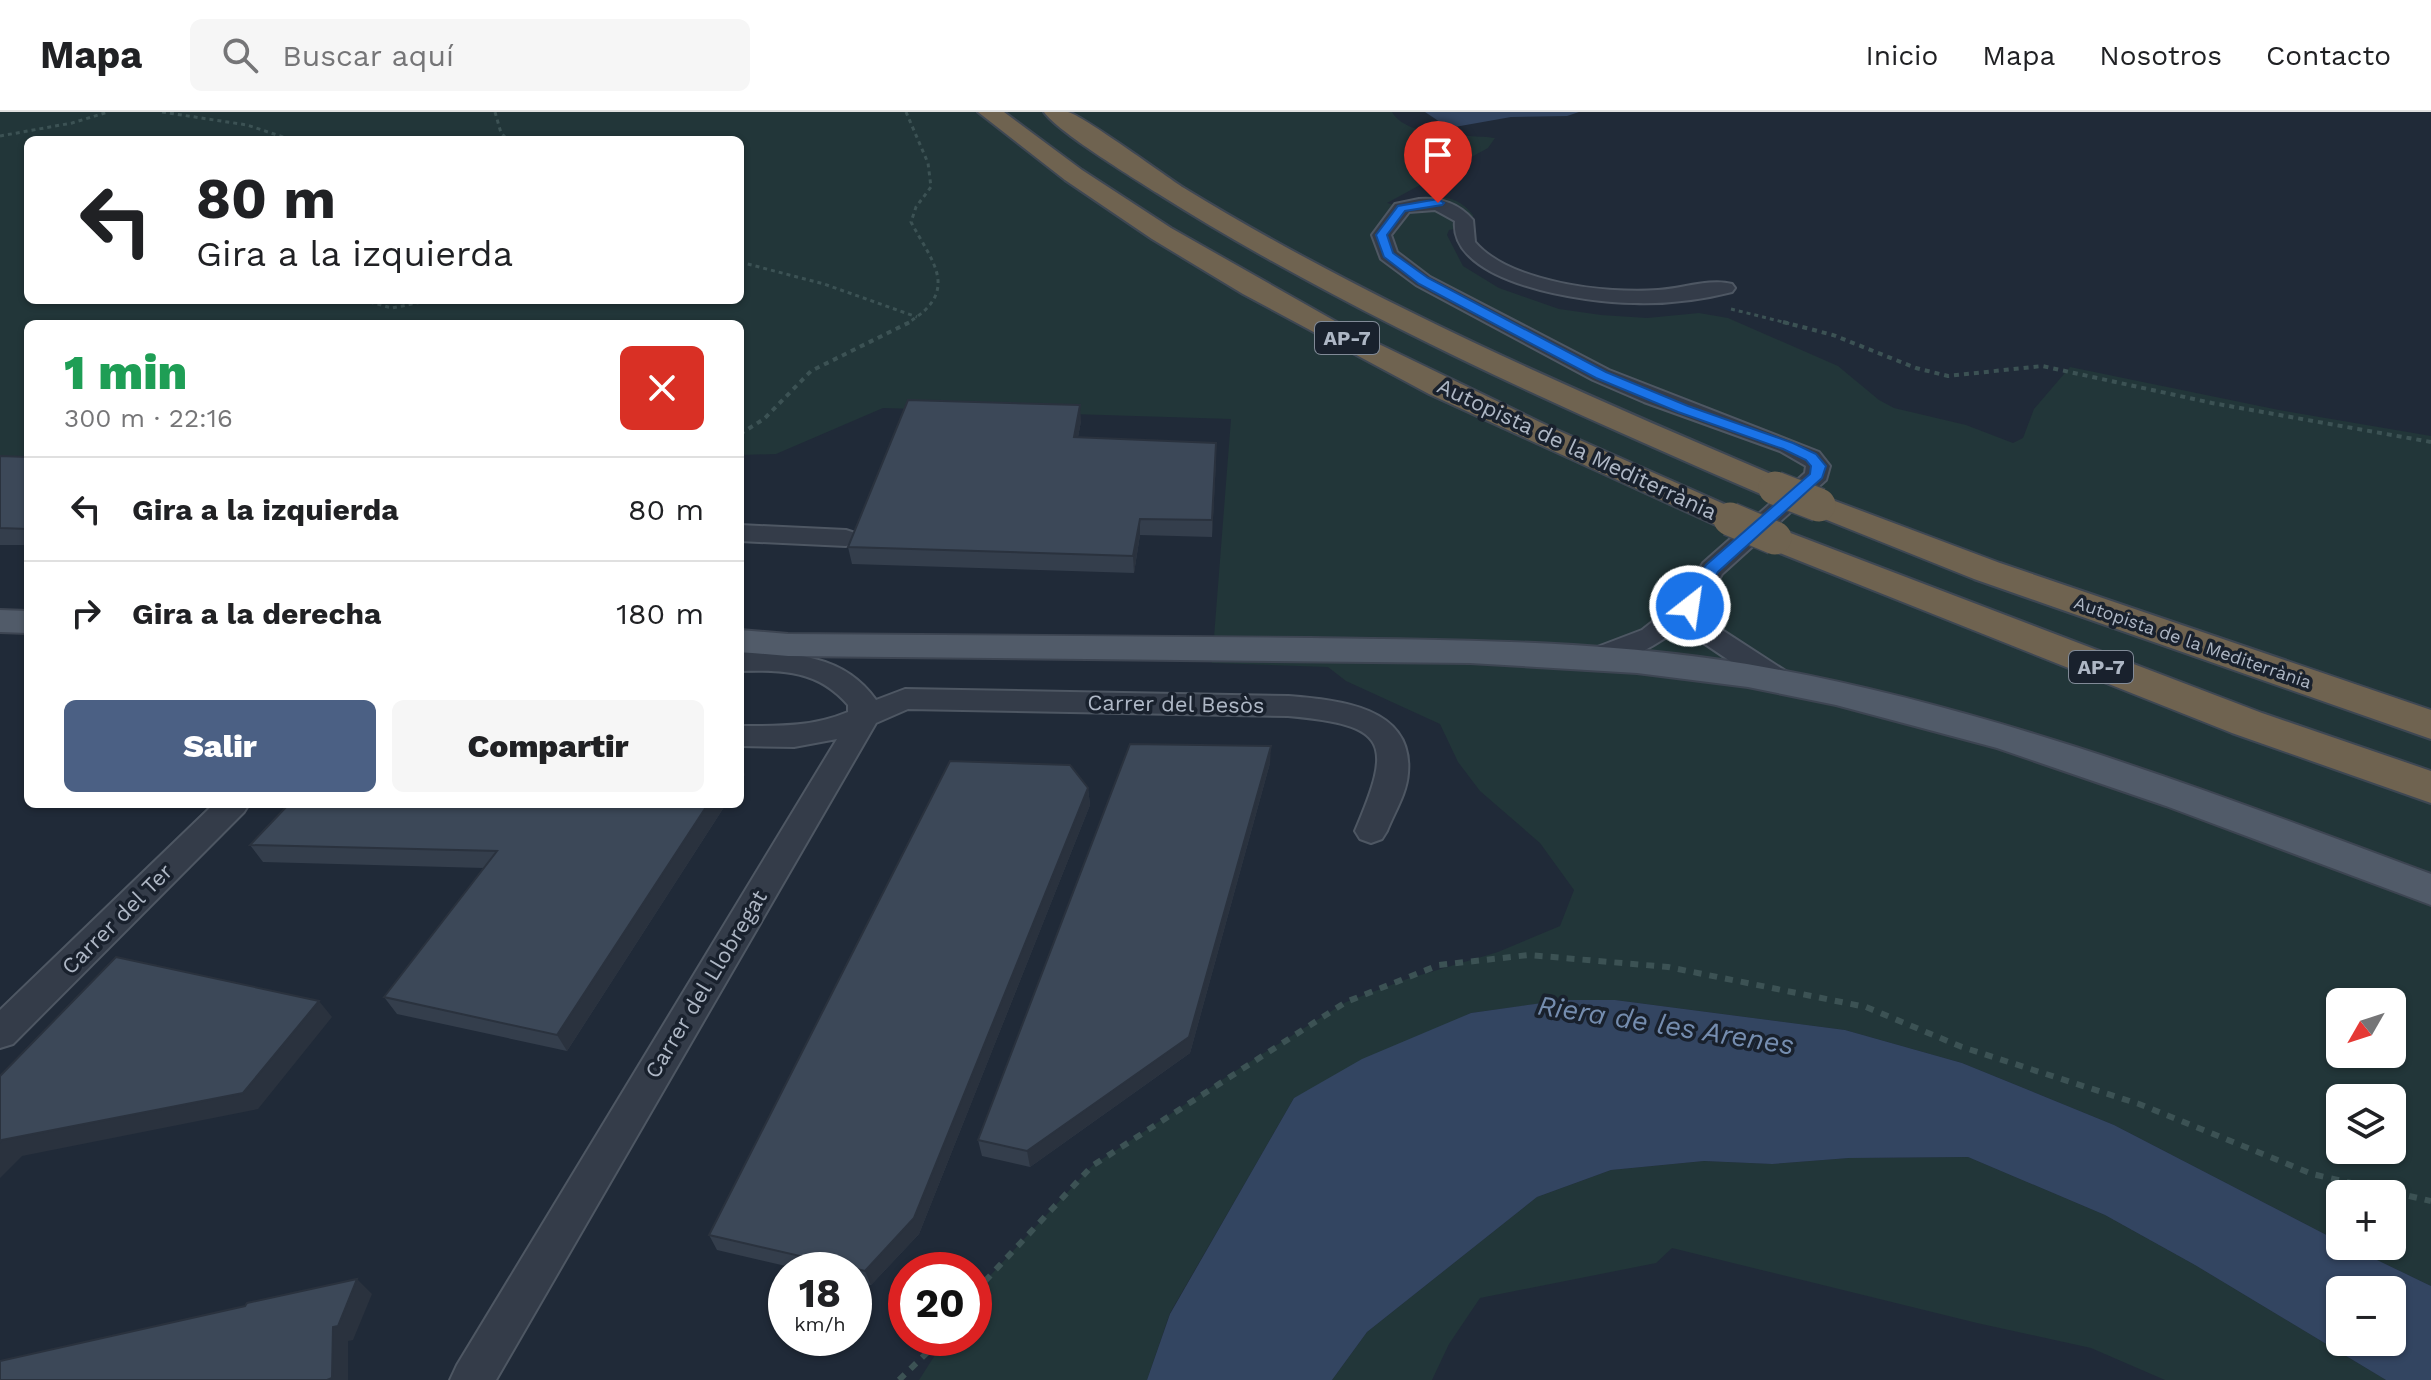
<!DOCTYPE html>
<html lang="es">
<meta charset="utf-8">
<style>
:root{--surface:#fff;--page:#f6f6f6;--text:#202124;--muted:#757577;--line:#e0e0e0;--accent:#4b6084}
body{margin:0;font-family:"Work Sans",sans-serif;background:var(--page);color:var(--text);height:100vh;display:flex;flex-direction:column;font-size:30px;white-space:nowrap}
*{box-sizing:border-box;margin:0}
p{font-size:26px;color:var(--muted)}
.icon{flex:none;width:44px;height:44px;fill:none;stroke:currentColor;stroke-width:2;stroke-linecap:round;stroke-linejoin:round}
.map{position:relative;flex:1;overflow:hidden}
.side{position:absolute;left:24px;top:208px;width:720px;height:488px;display:flex;flex-direction:column;background:var(--surface);border-radius:12px;box-shadow:0 2px 6px #0004}
.side>*{flex:none}
.guide{position:absolute;left:24px;top:24px;width:720px;height:168px;border-radius:12px;box-shadow:0 2px 6px #0004;background:#fff;color:var(--text);overflow:hidden}
.needle{width:52px;rotate:231deg}
.controls{position:absolute;left:2326px;top:876px;display:grid;gap:16px}
.controls a{display:grid;place-items:center;width:80px;height:80px;border-radius:12px;background:var(--surface);box-shadow:0 2px 6px #0004;font-size:40px}
.speed{position:absolute;left:768px;top:1140px;display:flex;gap:16px;font-size:40px;font-weight:700;text-align:center}
.speed>*{display:grid;place-content:center;width:104px;height:104px;border-radius:50%;background:var(--surface);box-shadow:0 2px 6px #0004;line-height:1}
.speed small{font-size:20px;font-weight:400}
.speed .limit{border:12px solid #d22;background:#fff;color:#111}
.pin{position:absolute;display:grid;place-items:center;width:68px;height:68px;color:#fff;margin:-82px -34px;border-radius:50% 50% 50% 0;rotate:-45deg;box-shadow:0 0 8px #0007}
.pin .icon{rotate:45deg}
.me{position:absolute;width:88px;margin:-44px;rotate:30deg;stroke-linejoin:round;filter:drop-shadow(0 0 6px #0008)}
.turn{display:flex;align-items:center;gap:28px;height:168px;padding:0 40px;font-size:36px}
.turn .icon{width:104px;height:104px;stroke-width:2.5}
.turn b{display:block;font-size:56px;line-height:68px}
.round{display:grid;place-items:center;flex:none;width:84px;height:84px;border-radius:12px;background:var(--page)}
.head{display:flex;align-items:center;justify-content:space-between;height:136px;padding:0 40px}
h1{font-size:48px;font-weight:800;line-height:60px;color:#1e9e55}
.primary-button{display:flex;gap:16px;margin-top:auto;padding:16px 40px}
.primary-button a{flex:1;height:92px;border-radius:12px;background:var(--accent);color:#fff;font-size:32px;font-weight:800;line-height:92px;text-align:center}
.primary-button a+a{background:var(--page);color:var(--text)}
ul{padding:0;list-style:none}
li{display:flex;align-items:center;gap:24px;height:104px;padding:0 40px;border-top:2px solid var(--line)}
li div{flex:1}
li b{display:block;font-size:30px}
li em{font-style:normal}
header{display:flex;align-items:center;gap:48px;box-sizing:border-box;height:112px;padding:0 40px;background:var(--surface);border-bottom:2px solid var(--line)}
header strong{font-size:38px}
nav{display:flex;gap:44px;margin-inline-start:auto;font-size:28px}
.search{width:560px;height:72px;background:var(--page);display:flex;align-items:center;gap:20px;box-sizing:border-box;padding:0 28px;border-radius:12px;color:var(--muted);font-size:30px}
.map>svg:first-child{display:block}
</style>
<header>
<strong>Mapa</strong>
<div class="search"><svg class="icon" aria-label="search" viewBox="0 0 24 24"><circle cx="10" cy="10" r="6"/><path d="M15 15l6 6"/></svg>Buscar aquí</div>
<nav><a>Inicio</a><a>Mapa</a><a>Nosotros</a><a>Contacto</a></nav>
</header>
<div class="map">
<svg width="2431" height="1268" viewBox="0 0 2431 1268">
<rect width="100%" height="100%" fill="#202a38"/>
<g fill="#223639" fill-rule="evenodd">
<path d="M0,0H1392C1408,27 1467,22 1495,26L1488,36L1387,91C1415,101 1443,66 1473,103V114L1449,118L1447,123L1463,154L1499,176L1559,197L1601,203L1647,206L1699,201L1728,206L1838,254L1879,288L1894,296L1966,313L2013,331L2023,326L2034,297L2070,255L2279,298L2431,324V1174L2348,1134H2392V1082H2340V1130L2114,1013L1962,951L1845,918L1615,888H1565L1471,901L1294,986L1170,1201L1147,1268H919L946,1226H974V1181L1092,1054L1240,956L1346,890L1407,867L1498,840L1560,814L1574,778L1540,731L1480,679L1458,650L1440,612L1346,569L1328,555L1212,551L1231,307L883,296L776,342L740,343V212H28V351H0ZM28,28H740V188H28ZM2340,890H2392V942H2340ZM2340,986H2392V1038H2340Z"/>
<polygon points="1968,1045 2105,1103 2195,1153 2386,1268 2165,1268 2091,1236 1977,1211 1672,1136 1656,1151 1480,1186 1449,1232 1432,1268 1332,1268 1367,1220 1537,1085 1611,1058 1704,1049 1772,1052 1849,1046"/>
</g>
<g fill="#334561" fill-rule="evenodd">
<polygon points="1425,0 1579,0 1567,4 1511,5 1449,16"/>
<path d="M1564,888H1615L1845,918L1962,951L2114,1013L2340,1130V1134H2348L2431,1174V1268H2386L2195,1153L2105,1103L1968,1045L1849,1046L1772,1052L1704,1049L1611,1058L1537,1085L1367,1220L1332,1268H1147L1170,1202L1294,986L1362,947L1471,901ZM2340,1178H2392V1230H2340Z"/>
</g>
<g fill="none" stroke-linecap="round" stroke-linejoin="round">
<g stroke="#4e5763" stroke-width="4">
<g id="minor">
<path d="M1419,87C1440,85 1460,92 1473,108L1475,130C1510,171 1607,182 1658,178C1681,177 1710,166 1732,172L1735,176L1732,180C1701,188 1666,192 1634,191C1588,191 1449,172 1455,109L1435,98L1409,100L1391,123L1397,140L1430,165L1609,258L1819,340L1830,354L1826,368L1722,462L1704,494L1722,518L1790,562L1794,569L1790,576L1780,579L1770,576L1702,530L1687,510C1666,527 1620,558 1592,551L1588,544L1592,537L1642,518L1680,488L1703,451L1805,361L1806,354L1780,339L1644,290L1593,268L1416,173L1381,147L1372,123L1395,92Z"/>
<polygon points="740,413 846,418 855,421 859,426 855,431 846,434 740,429"/>
<path d="M740,541C791,540 844,542 876,588L905,577L1288,584C1337,588 1414,594 1408,661C1407,681 1394,701 1387,719L1382,727L1371,731L1360,727L1355,719C1393,630 1389,613 1288,604L908,597L876,611L496,1268H450L457,1253L837,627L794,635L740,634V614C778,614 812,615 848,600V593C818,558 783,558 740,559Z"/>
<polygon points="214,692 249,692 244,700 13,932 0,936 0,898"/>
</g>
</g>
<g stroke="#3d4552" stroke-width="4">
<g id="major">
<polygon points="0,498 28,499 28,521 0,520"/>
<path d="M740,518L788,522C962,523 1136,524 1310,526C1456,528 1603,528 1747,552C1983,592 2208,679 2431,762V793L2166,694L1997,636L1836,593L1748,575L1637,561L1470,551L788,544L740,540Z"/>
</g>
</g>
<g stroke="#3e4753" stroke-width="4">
<g id="highway">
<polygon points="978,0 1004,0 1082,58 1171,116 1356,221 1548,314 1742,400 1748,407 1742,414 1730,418 1718,414 1429,282 1243,182 1152,127 1065,68"/>
<path d="M1044,0C1051,0 1060,0 1068,0C1082,3 1164,63 1184,76C1375,193 1581,281 1787,369L1792,376L1787,383L1775,386L1763,383C1555,293 1349,202 1157,81C1132,65 1058,20 1044,0Z"/>
<polygon points="1819,383 2000,451 2431,598 2431,627 1974,467 1807,400 1802,393 1807,386"/>
<polygon points="1775,415 2262,601 2431,659 2431,691 2232,621 1762,434 1757,426 1762,418"/>
</g>
</g>
<g stroke="#3c5254" stroke-width="3" stroke-dasharray="4 4" stroke-linecap="butt">
<polyline points="162,0 247,13 292,28"/>
<polyline points="495,0 501,21 508,28"/>
<path d="M906,0L928,51L931,75L916,95L911,110C932,150 962,179 906,212"/>
<polyline points="0,24 72,11 108,0"/>
<polyline points="740,150 824,172 917,205"/>
<polyline points="362,188 392,196 432,188"/>
<polyline points="1731,197 1791,212"/>
</g>
<g stroke="#3c5254" stroke-width="4" stroke-dasharray="5 5" stroke-linecap="butt">
<polyline points="1783,210 1833,223 1916,256 1948,264 2042,254 2212,291 2431,330"/>
<polyline points="740,322 764,307 811,259 910,210"/>
</g>
<g stroke="#3c5254" stroke-width="6" stroke-dasharray="8 8" stroke-linecap="butt">
<polyline points="974,1181 1092,1054 1346,890 1439,853 1529,843 1668,855 1866,895 1962,935 2139,992 2312,1062 2431,1089"/>
<polyline points="899,1268 942,1226"/>
</g>
<use href="#minor" fill="#343c49" fill-rule="evenodd"/>
<use href="#major" fill="#515b69" fill-rule="evenodd"/>
<use href="#highway" fill="#6f6350" fill-rule="evenodd"/>
<g stroke="#3e4753" stroke-width="36" stroke-linecap="butt">
<g id="highway-bridge">
<polyline points="1775,376 1819,393"/>
<polyline points="1730,407 1775,426"/>
</g>
</g>
<use href="#highway-bridge" stroke="#6f6350" stroke-width="33"/>
</g>
<g fill="#343e4c">
<polygon points="1081,309 1078,325 1216,348 1212,425 1140,423 1134,461 852,452 848,435"/>
<polygon points="0,344 28,345 28,433 0,433"/>
<polygon points="1270,651 1190,941 1030,1055 982,1044 978,1028"/>
<polygon points="1088,676 1090,693 919,1122 871,1173 854,1170 854,1158 803,1158 717,1138 709,1123"/>
<polygon points="289,692 726,692 567,939 397,902 384,885 484,756 263,750 250,733"/>
</g>
<g fill="#2a323e">
<polygon points="1080,293 1081,309 1075,341 1074,325"/>
<polygon points="1216,331 1216,348 1212,425 1212,408"/>
<polygon points="1140,407 1140,423 1134,461 1133,444"/>
<polygon points="1271,634 1270,651 1190,941 1030,1055 1027,1039"/>
<polygon points="740,648 745,663 740,670"/>
<polygon points="1088,676 1090,693 919,1122 871,1173 865,1159"/>
<polygon points="708,692 726,692 567,939 557,923"/>
<polygon points="319,889 332,905 258,997 22,1044 0,1066 0,1030 2,1028"/>
<polygon points="357,1167 372,1182 353,1228 348,1229 348,1268 327,1268 333,1215"/>
</g>
<g fill="#3c4858" stroke="#2a323e" stroke-width="2">
<polygon points="908,288 1080,293 1074,325 1216,331 1212,408 1140,407 1133,444 848,435"/>
<polygon points="0,344 28,345 28,417 0,416"/>
<polygon points="1130,632 1271,634 1189,925 1027,1039 978,1028"/>
<polygon points="950,649 1070,653 1088,676 914,1106 865,1159 709,1123"/>
<polygon points="289,692 708,692 557,923 384,885 497,739 250,733"/>
<polygon points="116,845 319,889 243,981 2,1028 0,1030 0,964"/>
<polygon points="357,1167 338,1214 333,1215 332,1266 327,1268 0,1268 0,1249 245,1194 247,1191"/>
</g>
<polygon fill="#1a73e8" stroke="#114b97" stroke-width="2" points="1438,87 1444,91 1442,93 1405,99 1387,123 1393,141 1428,166 1606,260 1688,294 1793,331 1816,342 1826,354 1822,366 1718,460 1696,498 1684,498 1682,494 1706,453 1810,362 1811,354 1806,348 1783,337 1678,300 1596,266 1419,172 1384,145 1376,123 1398,94"/>
<g text-anchor="middle" dominant-baseline="central" stroke-width="7" stroke-linejoin="round" paint-order="stroke">
<g font-size="18" fill="#aeb7c5" stroke="#19212d">
<text transform="translate(2193 530) rotate(19)">Autopista de la Mediterrània</text>
</g>
<g fill="#19212d" stroke="#818a97" stroke-width="2">
<rect x="1315" y="210" width="64" height="32" rx="6"/>
<rect x="2069" y="539" width="64" height="32" rx="6"/>
</g>
<g font-size="20" font-weight="bold" fill="#aeb7c5">
<text x="1347" y="226">AP-7</text>
<text x="2101" y="555">AP-7</text>
</g>
<g font-size="22" fill="#aeb7c5" stroke="#19212d">
<text transform="translate(1577 337) rotate(25)">Autopista de la Mediterrània</text>
<text transform="translate(1176 592) rotate(1)">Carrer del Besòs</text>
<text transform="translate(117 807) rotate(-45)">Carrer del Ter</text>
<text transform="translate(706 872) rotate(-59)">Carrer del Llobregat</text>
</g>
<g font-size="28" font-style="italic" fill="#758daf" stroke="#19212d">
<text transform="translate(1666 913) rotate(9)">Riera de les Arenes</text>
</g>
</g>
</svg>
<div class="controls">
<a><svg class="needle" viewBox="-14 -14 28 28"><path d="M0-13l5 13h-10z" fill="#e53935"/><path d="M0 13l5-13h-10z" fill="#757577"/></svg></a>
<a><svg class="icon" aria-label="layers" viewBox="0 0 24 24"><path d="M12 4l9 5-9 5-9-5zM3 14l9 5 9-5"/></svg></a>
<a>+</a>
<a>−</a>
</div>
<div class="speed"><div>18<small>km/h</small></div><div class="limit">20</div></div>
<div class="pin" style="left:1438px;top:91px;background:#d93025"><svg class="icon" aria-label="arrive" viewBox="0 0 24 24"><path d="M6 21V4h12l-3 4 3 4H6"/></svg></div>
<svg class="me" style="left:1690px;top:494px" viewBox="-20 -20 40 40"><circle r="17" fill="#1a73e8" stroke="#fff" stroke-width="3"/><path d="M0-11L8 9 0 5-8 9z" fill="#fff"/></svg>
<div class="guide">
<div class="turn"><svg class="icon" aria-label="left" viewBox="0 0 24 24"><path d="M17 20v-9H6M10 6l-5 5 5 5"/></svg><div><b>80 m</b>Gira a la izquierda</div></div>
</div>
<section class="side">
<div class="head"><div><h1>1 min</h1><p>300 m · 22:16</p></div><a class="round" style="background:#d93025;color:#fff"><svg class="icon" aria-label="close" viewBox="0 0 24 24"><path d="M6 6l12 12M18 6L6 18"/></svg></a></div>
<ul>
<li><svg class="icon" aria-label="left" viewBox="0 0 24 24"><path d="M17 20v-9H6M10 6l-5 5 5 5"/></svg><div><b>Gira a la izquierda</b></div><em>80 m</em></li>
<li><svg class="icon" aria-label="right" viewBox="0 0 24 24"><path d="M7 20v-9h11M14 6l5 5-5 5"/></svg><div><b>Gira a la derecha</b></div><em>180 m</em></li>
</ul>
<div class="primary-button"><a>Salir</a><a>Compartir</a></div>
</section>
</div>
